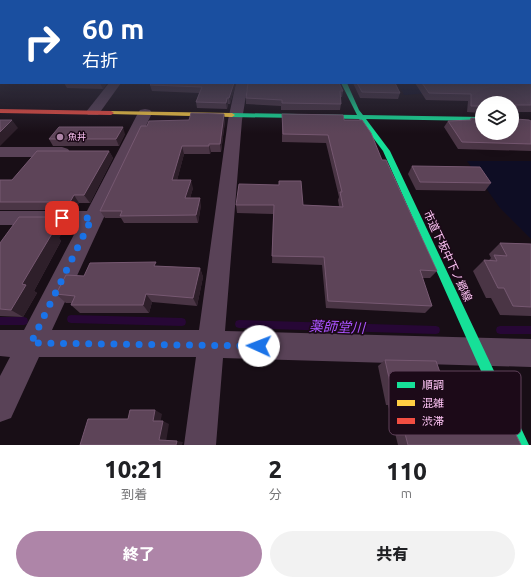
<!DOCTYPE html>
<html lang="ja">
<meta charset="utf-8">
<style>
:root{--surface:#fff;--page:#f2f2f2;--text:#202124;--muted:#757577;--accent:#ae85a8}
body{margin:0;font-family:Ubuntu,"Noto Sans JP",sans-serif;background:var(--page);color:var(--text);height:100vh;display:flex;flex-direction:column;font-size:15px;white-space:nowrap}
*{box-sizing:border-box;margin:0}
p{font-size:13px;color:var(--muted)}
.icon{flex:none;width:22px;height:22px;fill:none;stroke:currentColor;stroke-width:2;stroke-linecap:round;stroke-linejoin:round}
.map{position:relative;height:445px;overflow:hidden}
.drawer{display:flex;flex-direction:column;background:var(--surface);flex:1}
.drawer>*{flex:none}
.guide{position:absolute;left:0px;top:0px;width:531px;height:84px;box-shadow:0 4px 16px #0002;background:#1a4fa0;color:#fff;overflow:hidden}
.controls{position:absolute;left:475px;top:96px;display:grid;gap:8px}
.controls a{display:grid;place-items:center;width:44px;height:44px;border-radius:50%;background:var(--surface);box-shadow:0 4px 16px #0002;font-size:20px}
.pin{position:absolute;display:grid;place-items:center;width:34px;height:34px;color:#fff;margin:-17px;border-radius:8px;box-shadow:0 2px 6px #0006}
.me{position:absolute;width:44px;margin:-22px;rotate:272deg;stroke-linejoin:round;filter:drop-shadow(0 0 3px #0008)}
.turn{display:flex;align-items:center;gap:14px;height:84px;padding:0 16px;font-size:18px}
.turn .icon{width:52px;height:52px;stroke-width:2.5}
.turn b{display:block;font-size:28px;line-height:34px}
.eta{display:flex;justify-content:space-evenly;align-items:center;height:68px;text-align:center}
.eta b{font-size:24px;font-weight:800;line-height:28px}
.action{display:flex;gap:8px;margin-top:auto;padding:8px 16px}
.action a{flex:1;height:46px;border-radius:24px;background:var(--accent);color:#fff;font-size:16px;font-weight:800;line-height:46px;text-align:center}
.action a+a{background:var(--page);color:var(--text)}
.map>svg:first-child{display:block}
</style>
<div class="map">
<svg width="531" height="445" viewBox="0 0 531 445">
<rect width="100%" height="100%" fill="#180e16"/>
<g fill="#0e0d24">
<polygon points="398,83 417,85 427,93 404,95"/>
<polygon points="467,161 531,161 531,239 500,208"/>
</g>
<g fill="none" stroke-linecap="round" stroke-linejoin="round">
<g fill="#270736" fill-rule="evenodd">
<polygon points="71,315 182,318 185,319 186,322 185,325 182,326 71,323 68,322 67,319 68,316"/>
<polygon points="0,317 24,317 27,318 28,321 27,324 24,325 0,325"/>
<polygon points="239,320 436,326 439,327 440,330 439,333 436,334 239,328 236,327 235,324 236,321"/>
<polygon points="500,326 531,326 531,334 500,334 497,333 496,330 497,327"/>
</g>
<g fill="#594257" fill-rule="evenodd">
<polygon points="109,83 121,83 98,115 88,115 86,112"/>
<polygon points="236,83 248,83 242,120 225,331 531,339 531,367 223,358 216,445 184,445 196,357 39,357 11,418 0,422 0,376 10,357 0,356 0,330 24,330 79,225 0,225 0,211 87,211 138,113 140,110 145,109 150,110 152,113 52,330 199,330 228,120"/>
<polygon points="0,147 62,147 68,149 70,152 68,155 62,157 0,157"/>
</g>
<polygon fill="#16e098" fill-rule="evenodd" points="341,83 347,83 359,110 363,115 482,117 482,121 366,119 390,151 529,445 514,445 383,151 359,119 232,117 229,115 232,113 357,115"/>
<polygon fill="#ffcf43" fill-rule="evenodd" points="111,111 232,113 235,115 232,117 109,114 109,112"/>
<polygon fill="#f24e42" fill-rule="evenodd" points="0,109 111,111 114,113 111,115 0,113"/>
</g>
<g fill="#4a3545">
<polygon points="531,70 531,112 515,112 516,119 531,121 531,151 458,149 444,127 448,121 470,120 471,118 482,133 512,103 482,103 482,113 467,112 468,101 426,100 415,83 530,83"/>
<polygon points="64,83 107,83 103,89 67,88"/>
<polygon points="152,83 236,83 230,104 228,104 227,109 197,108 196,102 199,93 152,91 150,85"/>
<polygon points="353,83 395,83 400,93 398,99 360,98"/>
<polygon points="343,91 342,97 341,97 341,104 340,110 281,110 281,106 246,104 246,98"/>
<polygon points="282,114 344,120 382,160 437,271 430,278 422,278 432,306 425,313 326,308 322,265 272,263 273,214 237,213 236,205 303,205 339,206 338,200 339,197 326,143 282,142"/>
<polygon points="225,121 221,152 211,152 210,154 184,154 177,180 193,188 190,198 201,205 198,223 124,223 121,218 105,218 100,211 147,126"/>
<polygon points="125,134 119,146 53,146 49,139"/>
<polygon points="109,151 113,158 90,203 79,203 75,210 0,210 0,180 12,180"/>
<polygon points="412,166 491,183 485,191 416,190 408,174"/>
<polygon points="58,217 65,226 59,238 61,241 34,291 37,293 23,317 0,316 0,243"/>
<polygon points="500,243 531,244 531,316 500,315 491,298 486,298 473,271 484,260 488,261 491,258 489,254"/>
<polygon points="158,266 200,268 203,277 197,306 152,302 149,313 80,313 71,305 72,303 66,303 56,294 84,276"/>
<polygon points="385,360 456,418 521,445 398,445 388,405 386,405 378,366"/>
</g>
<g fill="#2e1f2a">
<polygon points="100,83 107,83 103,89"/>
<polygon points="234,83 236,83 230,104 229,98"/>
<polygon points="227,98 228,104 227,109 226,103"/>
<polygon points="224,114 225,121 221,152 220,144"/>
<polygon points="12,120 18,128 0,146 0,132"/>
<polygon points="123,127 125,134 119,146 116,139"/>
<polygon points="209,144 211,152 210,154 209,146"/>
<polygon points="182,146 184,154 175,188 172,180"/>
<polygon points="109,151 113,158 90,203 84,195"/>
<polygon points="191,180 193,188 188,205 185,198"/>
<polygon points="74,195 79,203 75,210 70,202"/>
<polygon points="200,198 201,205 198,223 196,215"/>
<polygon points="58,217 65,226 59,238 61,241 34,291 37,293 23,317 11,310 22,284 48,232"/>
<polygon points="200,268 203,277 197,306 193,298"/>
<polygon points="146,294 152,302 149,313 143,305"/>
<polygon points="155,410 162,414 160,424 153,421"/>
<polygon points="163,421 169,424 166,442 159,440"/>
<polygon points="177,441 183,442 182,445 176,445"/>
</g>
<g fill="#5d4458" stroke="#765871">
<polygon points="530,70 531,70 531,105 515,105 517,107 515,108 516,119 529,120 531,121 531,144 462,142 448,121 471,120 471,118 482,119 482,133 512,133 512,103 482,103 482,106 471,106 471,94 429,93 422,83 530,83"/>
<polygon points="152,83 234,83 229,98 227,98 226,103 196,102 202,87 150,85"/>
<polygon points="248,83 339,83 343,91 340,91 341,104 282,103 282,100 246,98"/>
<polygon points="357,83 395,83 400,93 362,92"/>
<polygon points="191,113 224,114 220,144 209,144 209,146 182,146 172,180 191,180 185,198 200,198 196,215 120,216 122,211 100,211 141,126 147,126 149,121 189,120"/>
<polygon points="282,114 343,115 344,120 362,120 371,133 382,160 386,160 437,271 420,270 432,306 328,301 324,257 272,256 274,205 236,205 239,184 279,185 279,181 301,181 303,205 343,207 340,192 342,192 328,135 283,134"/>
<polygon points="0,120 12,120 0,132"/>
<polygon points="59,127 123,127 116,139 49,139"/>
<polygon points="37,151 109,151 84,195 74,195 70,202 0,202 0,180 12,180"/>
<polygon points="412,166 480,167 491,183 420,182"/>
<polygon points="19,217 58,217 48,232 53,232 22,284 26,285 11,310 0,309 0,243"/>
<polygon points="500,243 531,244 531,307 513,306 504,288 498,288 484,260 497,261 494,255 507,256"/>
<polygon points="156,262 154,266 200,268 193,298 146,294 143,305 71,305 75,296 56,294 66,275 84,276 90,263"/>
<polygon points="385,360 436,361 456,418 507,416 521,445 408,445 396,400 394,400"/>
<polygon points="130,410 155,410 153,421 163,421 159,440 177,441 176,445 80,445 88,419 128,419"/>
</g>
<linearGradient id="sky" x2="0" y2="1"><stop stop-color="#0d080c"/><stop offset="0.53" stop-color="#373647"/><stop offset="1" stop-color="#373647" stop-opacity="0"/></linearGradient>
<rect width="531" height="133" fill="url(#sky)"/>
<g fill="none" stroke-linecap="round" stroke-linejoin="round">
<polyline stroke="#1a73e8" stroke-width="7" stroke-dasharray="0 12.6" points="62,218 92,218 31,343 259,346"/>
</g>
<circle fill="#ae85a8" stroke="#1c0a18" stroke-width="1.5" cx="60" cy="137" r="4"/>
<g text-anchor="middle" dominant-baseline="central" stroke-width="3" stroke-linejoin="round" paint-order="stroke">
<g font-size="9" fill="#ffc5f6" stroke="#1c0a18" text-anchor="start">
<text x="68" y="137">魚丼</text>
</g>
<g font-size="11" fill="#ffc5f6" stroke="#1c0a18">
<text transform="translate(448 256) rotate(65)">市道下坂中下ノ郷線</text>
</g>
<g font-size="14" font-style="italic" fill="#aa53ff" stroke="#1c0a18">
<text transform="translate(337 327) rotate(2)">薬師堂川</text>
</g>
</g>
<rect x="389" y="371" width="132" height="64" rx="6" fill="#1c0a18" stroke="#60425b" stroke-width="1"/>
<rect x="397" y="382" width="18" height="6" fill="#16e098"/>
<rect x="397" y="400" width="18" height="6" fill="#ffcf43"/>
<rect x="397" y="418" width="18" height="6" fill="#f24e42"/>
<g font-size="11" fill="#ffc5f6">
<text x="422" y="389">順調</text>
<text x="422" y="407">混雑</text>
<text x="422" y="425">渋滞</text>
</g>
</svg>
<div class="controls">
<a><svg class="icon" aria-label="layers" viewBox="0 0 24 24"><path d="M12 4l9 5-9 5-9-5zM3 14l9 5 9-5"/></svg></a>
</div>
<div class="pin" style="left:62px;top:218px;background:#d93025"><svg class="icon" aria-label="arrive" viewBox="0 0 24 24"><path d="M6 21V4h12l-3 4 3 4H6"/></svg></div>
<svg class="me" style="left:259px;top:346px" viewBox="-20 -20 40 40"><circle r="19" fill="#fff"/><path d="M0-13L10 11 0 6-10 11z" fill="#1a73e8"/></svg>
<div class="guide">
<div class="turn"><svg class="icon" aria-label="right" viewBox="0 0 24 24"><path d="M7 20v-9h11M14 6l5 5-5 5"/></svg><div><b>60 m</b>右折</div></div>
</div>
</div>
<section class="drawer">
<div class="eta">
<div><b>10:21</b><p>到着</p></div>
<div><b>2</b><p>分</p></div>
<div><b>110</b><p>m</p></div>
</div>
<div class="action"><a>終了</a><a>共有</a></div>
</section>
